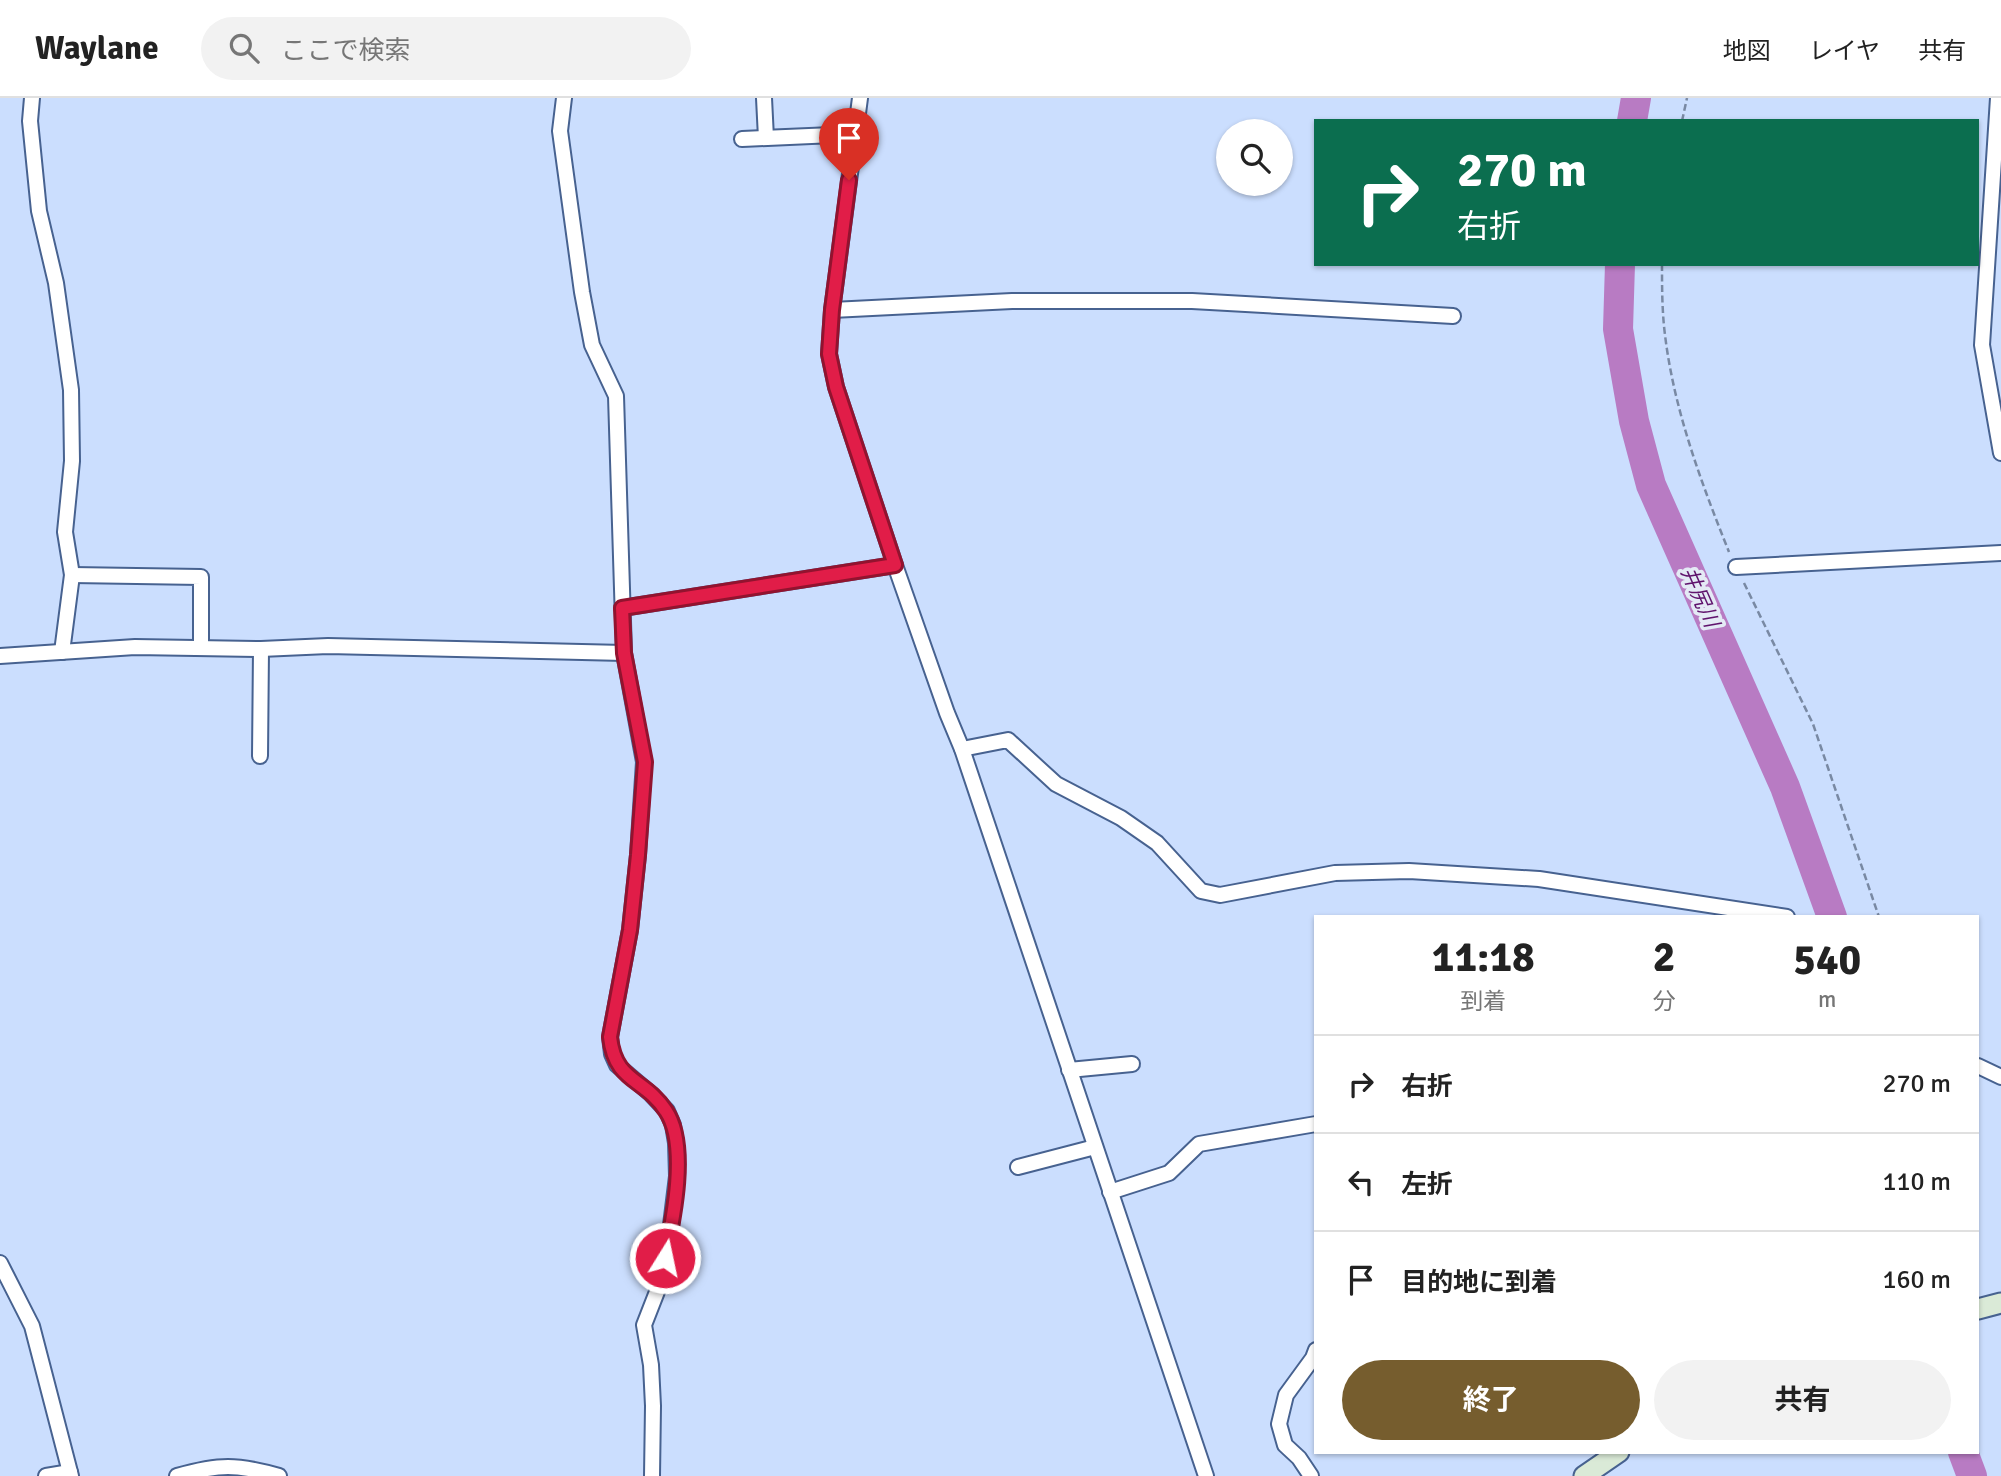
<!DOCTYPE html>
<html lang="ja">
<meta charset="utf-8">
<style>
:root{--surface:#fff;--page:#f2f2f2;--text:#222;--muted:#767676;--line:#e0e0e0;--accent:#765d2e}
body{margin:0;font-family:Signika,"Noto Sans JP",sans-serif;background:var(--page);color:var(--text);height:100vh;display:flex;flex-direction:column;font-size:26px;white-space:nowrap}
*{box-sizing:border-box;margin:0}
p{font-size:23px;color:var(--muted)}
.icon{flex:none;width:38px;height:38px;fill:none;stroke:currentColor;stroke-width:2;stroke-linecap:round;stroke-linejoin:round}
.map{position:relative;flex:1;overflow:hidden}
.details{position:absolute;left:1314px;top:817px;width:665px;height:539px;display:flex;flex-direction:column;background:var(--surface);border-radius:0px;box-shadow:0 2px 5px #0004}
.details>*{flex:none}
.hud{position:absolute;left:1314px;top:21px;width:665px;height:147px;border-radius:0px;box-shadow:0 2px 5px #0004;background:#0b6e4f;color:#fff;overflow:hidden}
.buttons{position:absolute;left:1216px;top:21px;display:grid;gap:14px}
.buttons a{display:grid;place-items:center;width:77px;height:77px;border-radius:50%;background:var(--surface);box-shadow:0 2px 5px #0004;font-size:35px}
.pin{position:absolute;display:grid;place-items:center;width:60px;height:60px;color:#fff;margin:-72px -30px;border-radius:50% 50% 50% 0;rotate:-45deg;box-shadow:0 0 7px #0007}
.pin .icon{rotate:45deg}
.me{position:absolute;width:77px;margin:-38px;rotate:10deg;stroke-linejoin:round;filter:drop-shadow(0 0 5px #0008)}
.turn{display:flex;align-items:center;gap:24px;height:147px;padding:0 28px;font-size:32px}
.turn .icon{width:91px;height:91px;stroke-width:2.5}
.turn b{display:block;font-size:49px;line-height:60px}
.eta{display:flex;justify-content:space-evenly;align-items:center;height:119px;text-align:center}
.eta b{font-size:42px;font-weight:700;line-height:49px}
.action{display:flex;gap:14px;margin-top:auto;padding:14px 28px}
.action a{flex:1;height:80px;border-radius:42px;background:var(--accent);color:#fff;font-size:28px;font-weight:700;line-height:80px;text-align:center}
.action a+a{background:var(--page);color:var(--text)}
ul{padding:0;list-style:none}
li{display:flex;align-items:center;gap:21px;height:98px;padding:0 28px;border-top:2px solid var(--line)}
li div{flex:1}
li b{display:block;font-size:26px}
li em{font-style:normal}
header{display:flex;align-items:center;gap:42px;box-sizing:border-box;height:98px;padding:0 35px;background:var(--surface);border-bottom:2px solid var(--line)}
header strong{font-size:33px}
nav{display:flex;gap:38px;margin-inline-start:auto;font-size:24px}
.search{width:490px;height:63px;background:var(--page);display:flex;align-items:center;gap:18px;box-sizing:border-box;padding:0 24px;border-radius:38px;color:var(--muted);font-size:26px}
.map>svg:first-child{display:block}
</style>
<header>
<strong>Waylane</strong>
<div class="search"><svg class="icon" aria-label="search" viewBox="0 0 24 24"><circle cx="10" cy="10" r="6"/><path d="M15 15l6 6"/></svg>ここで検索</div>
<nav><a>地図</a><a>レイヤ</a><a>共有</a></nav>
</header>
<div class="map">
<svg width="2001" height="1378" viewBox="0 0 2001 1378">
<rect width="100%" height="100%" fill="#cbdefe"/>
<g fill="none" stroke-linecap="round" stroke-linejoin="round">
<g stroke="#b87bc3" stroke-width="30">
<polyline points="1632,23 1636,0"/>
<polyline points="1620,166 1618,231 1634,323 1651,387 1785,689 1832,819"/>
<polyline points="1963,1354 1972,1378"/>
</g>
<g stroke="#476290" stroke-width="18">
<g id="minor">
<polyline points="32,0 30,23 39,113 56,185 71,292 72,363 65,434 72,477 62,554"/>
<polyline points="564,0 560,33 582,194 592,247 616,298 624,555 644,664 638,757 630,832 610,939 612,956 617,967 651,996 667,1013 673,1027 676,1045 677,1078 670,1135 660,1186 644,1227 651,1267 653,1308 652,1378"/>
<polyline points="764,0 766,40"/>
<polyline points="860,0 832,212 829,256 836,289 895,467 947,615 962,651 1206,1378"/>
<polyline points="1998,0 1982,247 2001,355"/>
<polyline points="742,41 856,36"/>
<polyline points="832,212 1012,203 1192,203 1453,218"/>
<polyline points="1736,469 2001,455"/>
<polyline points="72,477 201,479 201,550"/>
<polyline points="622,510 895,467"/>
<polyline points="0,558 135,549 261,551 328,548 624,555"/>
<polyline points="962,651 1008,642 1056,686 1121,720 1157,745 1201,793 1220,797 1335,775 1409,773 1539,781 1787,819"/>
<polyline points="260,658 261,551"/>
<polyline points="1978,968 2001,979"/>
<polyline points="1069,972 1132,966"/>
<polyline points="1018,1069 1095,1049"/>
<polyline points="1110,1094 1169,1075 1199,1046 1316,1026"/>
<polyline points="0,1165 32,1228 71,1378"/>
<polyline points="46,1378 70,1374"/>
<path d="M177,1378C219,1366 237,1366 279,1378"/>
<polyline points="1311,1378 1299,1360 1285,1347 1279,1326 1286,1297 1313,1260 1316,1252"/>
</g>
</g>
<g stroke="#476290" stroke-width="23">
<g id="secondary">
<polyline points="1978,1211 2001,1205"/>
<polyline points="1584,1378 1619,1354"/>
</g>
</g>
<g stroke="#7989a3" stroke-width="2.5" stroke-dasharray="7 3.5" stroke-linecap="butt">
<polyline points="1682,23 1687,0"/>
<path d="M1662,166C1662,190 1662,213 1665,237C1674,312 1701,384 1729,454"/>
<polyline points="1744,485 1813,626 1879,819"/>
</g>
<use href="#minor" stroke="#fff" stroke-width="14"/>
<use href="#secondary" stroke="#daead7" stroke-width="19"/>
</g>
<g fill="none" stroke-linecap="round" stroke-linejoin="round">
<g stroke="#92132f" stroke-width="18">
<path id="route" d="M665,1160C673,1122 689,1047 666,1013C645,980 615,985 610,939L630,832L638,757L645,664L624,555L622,510L895,467L836,289L829,256L832,212L849,82"/>
</g>
<use href="#route" stroke="#e11d48" stroke-width="12"/>
</g>
<g text-anchor="middle" dominant-baseline="central" stroke-width="7" stroke-linejoin="round" paint-order="stroke">
<g font-size="21" font-style="italic" fill="#60146d" stroke="#e4eaf5">
<text transform="translate(1700 499) rotate(66)">井尻川</text>
</g>
</g>
</svg>
<div class="buttons">
<a><svg class="icon" aria-label="search" viewBox="0 0 24 24"><circle cx="10" cy="10" r="6"/><path d="M15 15l6 6"/></svg></a>
</div>
<div class="pin" style="left:849px;top:82px;background:#d93025"><svg class="icon" aria-label="arrive" viewBox="0 0 24 24"><path d="M6 21V4h12l-3 4 3 4H6"/></svg></div>
<svg class="me" style="left:665px;top:1160px" viewBox="-20 -20 40 40"><circle r="17" fill="#e11d48" stroke="#fff" stroke-width="3"/><path d="M0-11L8 9 0 5-8 9z" fill="#fff"/></svg>
<div class="hud">
<div class="turn"><svg class="icon" aria-label="right" viewBox="0 0 24 24"><path d="M7 20v-9h11M14 6l5 5-5 5"/></svg><div><b>270 m</b>右折</div></div>
</div>
<section class="details">
<div class="eta">
<div><b>11:18</b><p>到着</p></div>
<div><b>2</b><p>分</p></div>
<div><b>540</b><p>m</p></div>
</div>
<ul>
<li><svg class="icon" aria-label="right" viewBox="0 0 24 24"><path d="M7 20v-9h11M14 6l5 5-5 5"/></svg><div><b>右折</b></div><em>270 m</em></li>
<li><svg class="icon" aria-label="left" viewBox="0 0 24 24"><path d="M17 20v-9H6M10 6l-5 5 5 5"/></svg><div><b>左折</b></div><em>110 m</em></li>
<li><svg class="icon" aria-label="arrive" viewBox="0 0 24 24"><path d="M6 21V4h12l-3 4 3 4H6"/></svg><div><b>目的地に到着</b></div><em>160 m</em></li>
</ul>
<div class="action"><a>終了</a><a>共有</a></div>
</section>
</div>
